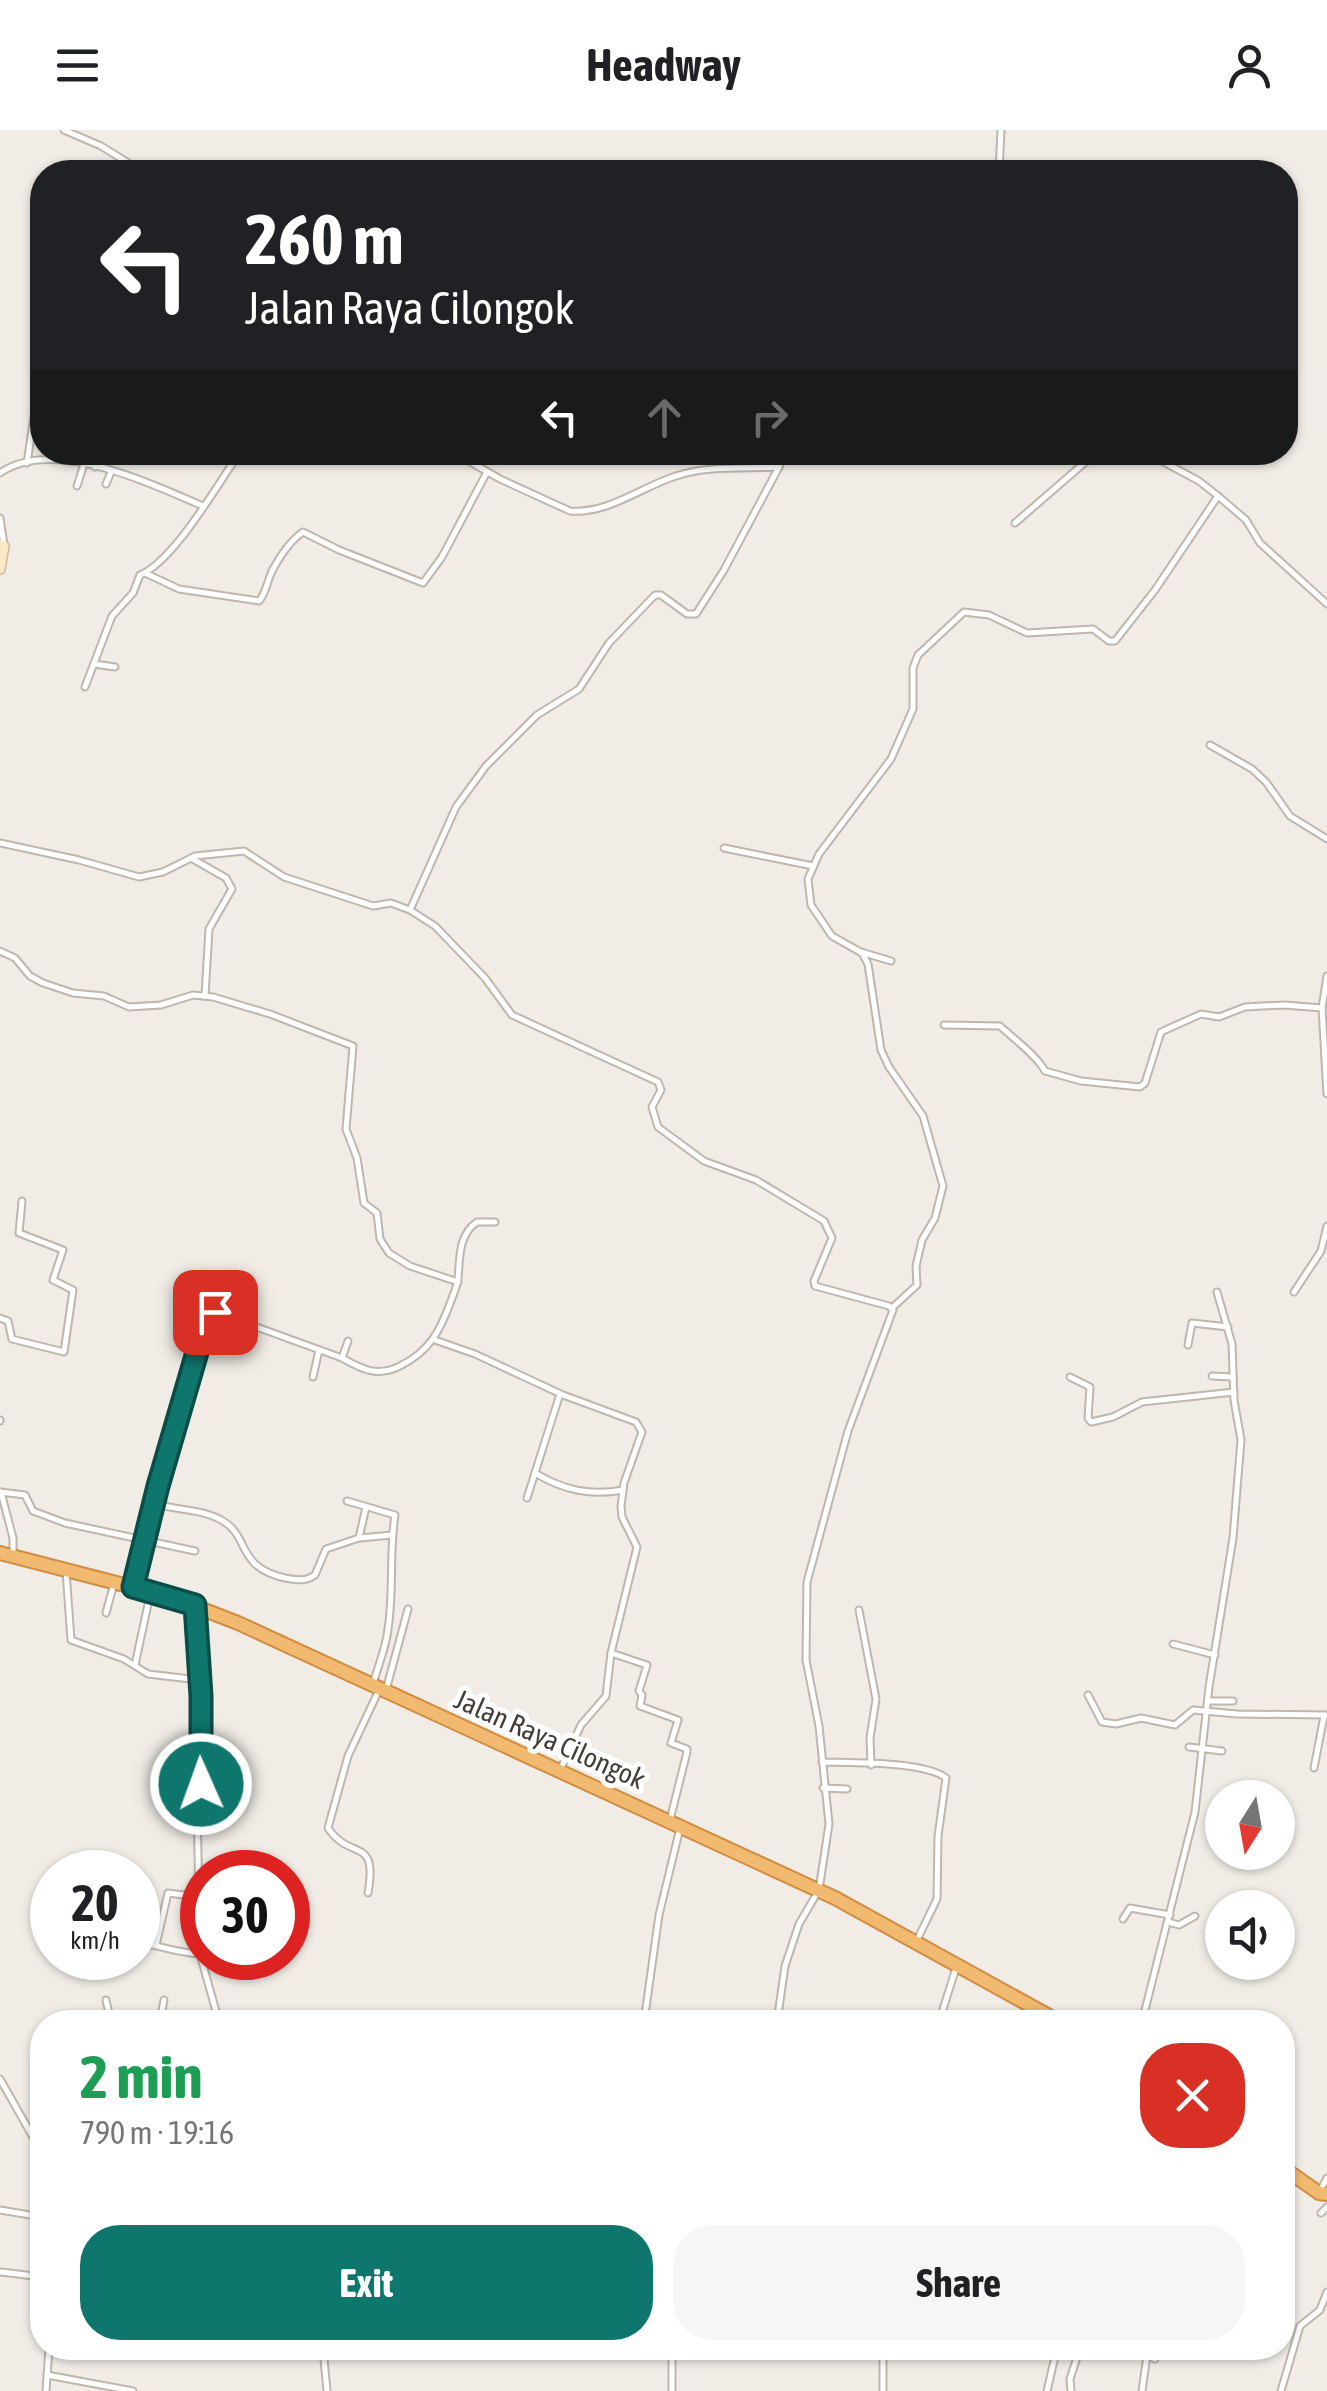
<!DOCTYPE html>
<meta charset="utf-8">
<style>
:root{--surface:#fff;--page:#f6f6f6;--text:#202124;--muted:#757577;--accent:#0f766e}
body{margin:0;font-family:"Asap Condensed",sans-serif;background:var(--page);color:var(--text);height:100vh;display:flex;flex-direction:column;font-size:38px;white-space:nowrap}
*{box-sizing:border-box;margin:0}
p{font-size:32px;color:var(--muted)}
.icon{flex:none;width:55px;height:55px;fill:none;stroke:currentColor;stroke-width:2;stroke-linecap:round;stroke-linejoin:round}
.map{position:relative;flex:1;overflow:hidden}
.sheet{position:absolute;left:30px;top:1880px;width:1265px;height:350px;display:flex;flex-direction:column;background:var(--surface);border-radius:40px;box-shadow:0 2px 8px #0004}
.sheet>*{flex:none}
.top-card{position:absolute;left:30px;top:30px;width:1268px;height:305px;border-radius:40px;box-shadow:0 2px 8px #0004;background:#202124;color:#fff;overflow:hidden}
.needle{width:65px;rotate:191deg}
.controls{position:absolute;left:1205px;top:1650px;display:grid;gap:20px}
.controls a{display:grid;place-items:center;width:90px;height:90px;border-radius:50%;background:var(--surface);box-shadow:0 2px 8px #0004;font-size:50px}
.speed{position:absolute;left:30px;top:1720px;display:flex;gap:20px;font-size:50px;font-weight:700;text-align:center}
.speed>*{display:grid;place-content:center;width:130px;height:130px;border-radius:50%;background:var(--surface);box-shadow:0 2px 8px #0004;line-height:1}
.speed small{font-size:25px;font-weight:400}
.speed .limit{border:15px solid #d22;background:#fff;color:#111}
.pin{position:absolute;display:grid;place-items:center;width:85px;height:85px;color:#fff;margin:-42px;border-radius:20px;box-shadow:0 5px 15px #0006}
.me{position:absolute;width:110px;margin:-55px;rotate:358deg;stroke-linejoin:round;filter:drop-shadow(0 0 8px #0008)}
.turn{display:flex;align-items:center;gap:35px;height:210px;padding:0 50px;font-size:45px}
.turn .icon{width:130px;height:130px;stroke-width:2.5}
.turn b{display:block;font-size:70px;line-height:85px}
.lanes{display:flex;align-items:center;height:95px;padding:0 50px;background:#0003;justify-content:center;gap:50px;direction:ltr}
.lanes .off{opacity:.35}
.round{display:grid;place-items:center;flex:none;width:105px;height:105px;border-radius:40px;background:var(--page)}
.summary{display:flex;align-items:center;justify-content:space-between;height:170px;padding:0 50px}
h1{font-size:60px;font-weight:700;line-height:75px;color:#1e9e55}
.primary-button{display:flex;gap:20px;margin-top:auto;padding:20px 50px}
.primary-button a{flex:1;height:115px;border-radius:40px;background:var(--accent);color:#fff;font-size:40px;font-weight:700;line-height:115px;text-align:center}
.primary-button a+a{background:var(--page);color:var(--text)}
header{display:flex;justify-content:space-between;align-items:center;height:130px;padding:0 50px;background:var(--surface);font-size:45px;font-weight:700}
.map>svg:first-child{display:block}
</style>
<header><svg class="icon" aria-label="menu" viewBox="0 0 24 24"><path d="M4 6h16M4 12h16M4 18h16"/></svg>Headway<svg class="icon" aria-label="person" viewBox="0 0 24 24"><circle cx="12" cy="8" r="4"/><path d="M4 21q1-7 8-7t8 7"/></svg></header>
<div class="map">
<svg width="1327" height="2261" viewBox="0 0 1327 2261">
<rect width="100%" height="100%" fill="#f1ede6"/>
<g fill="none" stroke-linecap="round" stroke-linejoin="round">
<g stroke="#bfb6ac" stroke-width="9">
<g id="street">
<polyline points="64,0 101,16 143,42"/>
<polyline points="999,42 1001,0"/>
<path d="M453,322L500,349L570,381C609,384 641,357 676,346C709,335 745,339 779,337L782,322"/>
<polyline points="27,333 42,233"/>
<polyline points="95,337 98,322"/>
<path d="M0,343C53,306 151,354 203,376"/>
<polyline points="106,354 111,342"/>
<polyline points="77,356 84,334"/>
<polyline points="1218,366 1246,390 1260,413 1327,474"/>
<polyline points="0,388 4,415"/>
<polyline points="1015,393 1097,322"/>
<path d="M145,443L179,459L259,471C266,463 267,452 272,441C279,428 291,410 303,402L339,420L423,453L442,427L487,342"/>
<polyline points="94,534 115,537"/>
<path d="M85,557L112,486L133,463L140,445C174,431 218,354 240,322"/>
<polyline points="1210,615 1252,639 1266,652 1290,686 1327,709"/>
<polyline points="0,713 79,730 139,747 163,742 195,726 244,721 284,747 373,776 391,773 410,780"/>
<polyline points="724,718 813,736"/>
<polyline points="191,728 226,748 232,759 209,799 205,866"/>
<polyline points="0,821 15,828 30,846 43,853 73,863 104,866 129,877 161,875 193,865 213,867 270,884 353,916 346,999 357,1028 364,1073 377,1083 380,1109 389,1123 410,1136 458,1152"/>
<polyline points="861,822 891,831"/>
<polyline points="1322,878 1327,964"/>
<path d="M944,895L1000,896C1014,909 1037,926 1045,941L1081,951L1140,957L1145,953L1161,902L1201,884L1219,887L1245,877L1284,875L1322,878L1327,846"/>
<polyline points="1294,1162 1321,1121 1327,1096"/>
<polyline points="892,1178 917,1155 916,1136 922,1110 935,1088 943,1056 923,986 889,937 881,920 868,834 862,823 832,806 811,775 808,749 819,724 891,629 913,579 913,538 918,525 964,482 989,485 1027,503 1093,499 1109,511 1115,511 1155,460 1218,366 1199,351 1145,322"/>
<polyline points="0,1188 8,1191 12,1209 64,1222 73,1160 53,1150 63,1120 19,1103 22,1071"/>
<polyline points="435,1210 475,1224 563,1265 636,1292 642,1302 624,1353 621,1376 622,1387 637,1417 611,1523 606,1566 581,1595 560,1640"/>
<polyline points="1188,1215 1192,1193 1228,1197"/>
<polyline points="342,1228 348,1211"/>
<polyline points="1212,1246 1233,1247"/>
<polyline points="313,1247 319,1220"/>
<polyline points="1070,1247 1090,1257 1088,1288 1091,1292 1113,1287 1142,1272 1234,1262"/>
<polyline points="0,1291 0,1290"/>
<path d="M535,1343C563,1360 590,1366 623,1360"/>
<polyline points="0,1362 25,1365 33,1381 65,1393 195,1421"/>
<polyline points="1,1362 13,1408 13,1423"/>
<polyline points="527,1368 560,1264"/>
<path d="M347,1371L395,1385C389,1423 394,1461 388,1499C386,1518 378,1536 373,1554"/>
<path d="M153,1373C176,1381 201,1378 223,1391C250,1407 236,1437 285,1448C297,1450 305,1452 315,1445L326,1419L359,1408L366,1377"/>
<polyline points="360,1408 392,1405"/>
<polyline points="66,1441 71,1510 124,1529 148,1544 199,1550"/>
<path d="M134,1454L157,1356L209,1184L218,1183L342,1228C363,1240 378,1247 400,1236C430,1221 440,1201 451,1171C454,1163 457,1156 458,1149C460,1128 458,1105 477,1092H495"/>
<polyline points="195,1480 202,1621 197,1674 200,1824 219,1892"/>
<polyline points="859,1480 876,1569 870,1608 871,1635"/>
<polyline points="106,1483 114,1453"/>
<polyline points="1173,1514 1215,1525"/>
<polyline points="611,1523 647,1535 639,1561 642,1565 640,1576 678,1590 671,1613 687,1619 687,1622 670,1690"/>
<polyline points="135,1535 150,1465"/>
<polyline points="386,1560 408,1479"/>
<polyline points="1088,1565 1102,1592 1116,1594 1141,1588 1175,1595 1193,1580 1237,1584 1327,1585"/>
<polyline points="1208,1571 1233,1571"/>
<polyline points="1189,1617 1222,1621"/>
<path d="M822,1632C851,1633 925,1631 946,1648L938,1706L937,1769L917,1810"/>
<polyline points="1314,1638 1324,1586"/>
<polyline points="823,1658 847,1659"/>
<path d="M368,1763C378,1705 351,1732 328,1698L348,1626L379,1560"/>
<polyline points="1123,1789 1130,1778 1170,1785"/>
<polyline points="1168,1792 1179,1795 1195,1786"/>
<path d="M139,1812C160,1816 178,1823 200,1824"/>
<polyline points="156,1815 168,1763 199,1767"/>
<polyline points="106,1870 111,1892"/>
<polyline points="1033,1880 1034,1892"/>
<polyline points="162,1884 188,1889"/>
<polyline points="146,1892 160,1892"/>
<polyline points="160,1892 164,1870"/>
<polyline points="644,1892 659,1785 680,1698"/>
<polyline points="777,1892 785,1836 799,1794 819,1760 829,1694 819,1596 806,1530 807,1452 848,1301 893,1180 889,1176 815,1156 814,1151 832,1108 824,1091 756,1050 704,1031 658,997 652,977 661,960 658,952 512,885 485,848 435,796 410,780 456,677 486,636 537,585 579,559 609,513 655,465 661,465 687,484 696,484 724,440 779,337"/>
<polyline points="939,1892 956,1838"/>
<polyline points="1142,1892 1195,1682 1209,1557 1233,1408 1241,1310 1234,1270 1232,1214 1217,1162"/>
<polyline points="0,1949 42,2023"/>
<polyline points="1320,2061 1327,2048"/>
<polyline points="0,2080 42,2087"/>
<polyline points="1321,2083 1327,2077"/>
<polyline points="1,2142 42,2147"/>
<polyline points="323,2218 327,2261"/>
<polyline points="672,2218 672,2261"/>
<polyline points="883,2218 883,2261"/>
<polyline points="1127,2218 1155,2229"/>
<polyline points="47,2245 133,2261"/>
<polyline points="46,2261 49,2218"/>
<polyline points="1047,2261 1057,2218"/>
<polyline points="1071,2261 1070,2249 1080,2218"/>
<polyline points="1142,2261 1148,2218"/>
<polyline points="1281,2261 1300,2196 1320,2180 1327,2162"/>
</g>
</g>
<g stroke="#ceba98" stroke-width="12">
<polyline id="secondary" points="0,415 4,416 0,439"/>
</g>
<g stroke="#d08d41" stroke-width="16">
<g id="highway">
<polyline points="0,1423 171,1467 238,1493 835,1768 1060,1892"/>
<polyline points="1282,2037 1319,2063 1327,2064"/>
</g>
</g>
<use href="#street" stroke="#fff" stroke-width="5"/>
<use href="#secondary" stroke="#fae8c7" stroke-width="9"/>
<use href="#highway" stroke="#f2b970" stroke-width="12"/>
</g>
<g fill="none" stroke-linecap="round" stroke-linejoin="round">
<g stroke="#0a4d48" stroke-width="25">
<polyline id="route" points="201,1654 201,1566 195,1475 133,1457 158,1356 207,1188 215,1182"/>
</g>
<use href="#route" stroke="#0f766e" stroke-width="18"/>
</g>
<g text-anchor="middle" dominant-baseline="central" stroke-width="10" stroke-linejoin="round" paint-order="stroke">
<g font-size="28" fill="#433d36" stroke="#fff">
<text transform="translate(550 1609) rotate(24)">Jalan Raya Cilongok</text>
</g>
</g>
</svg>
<div class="controls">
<a><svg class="needle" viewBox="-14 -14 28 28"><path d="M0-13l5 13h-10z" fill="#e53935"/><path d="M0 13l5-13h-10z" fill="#757577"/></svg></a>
<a><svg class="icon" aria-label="sound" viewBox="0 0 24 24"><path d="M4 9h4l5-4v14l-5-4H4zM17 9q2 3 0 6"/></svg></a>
</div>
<div class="speed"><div>20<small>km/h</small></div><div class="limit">30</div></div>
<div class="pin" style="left:215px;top:1182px;background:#d93025"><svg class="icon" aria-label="arrive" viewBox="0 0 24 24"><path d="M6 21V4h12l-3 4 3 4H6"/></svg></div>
<svg class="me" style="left:201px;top:1654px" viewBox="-20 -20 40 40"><circle r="17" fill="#0f766e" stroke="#fff" stroke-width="3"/><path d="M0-11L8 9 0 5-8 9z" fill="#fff"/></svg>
<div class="top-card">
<div class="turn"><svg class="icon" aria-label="left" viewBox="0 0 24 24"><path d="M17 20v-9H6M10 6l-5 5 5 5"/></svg><div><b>260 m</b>Jalan Raya Cilongok</div></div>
<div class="lanes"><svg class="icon" aria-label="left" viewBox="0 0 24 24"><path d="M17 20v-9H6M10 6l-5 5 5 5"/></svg><svg class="icon off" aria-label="ahead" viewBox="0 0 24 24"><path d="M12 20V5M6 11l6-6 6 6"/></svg><svg class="icon off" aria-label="right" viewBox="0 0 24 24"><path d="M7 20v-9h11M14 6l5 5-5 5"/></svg></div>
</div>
<section class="sheet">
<div class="summary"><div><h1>2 min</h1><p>790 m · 19:16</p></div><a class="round" style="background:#d93025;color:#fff"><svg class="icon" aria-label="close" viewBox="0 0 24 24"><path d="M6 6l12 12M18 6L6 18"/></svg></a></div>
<div class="primary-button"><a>Exit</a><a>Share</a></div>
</section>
</div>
